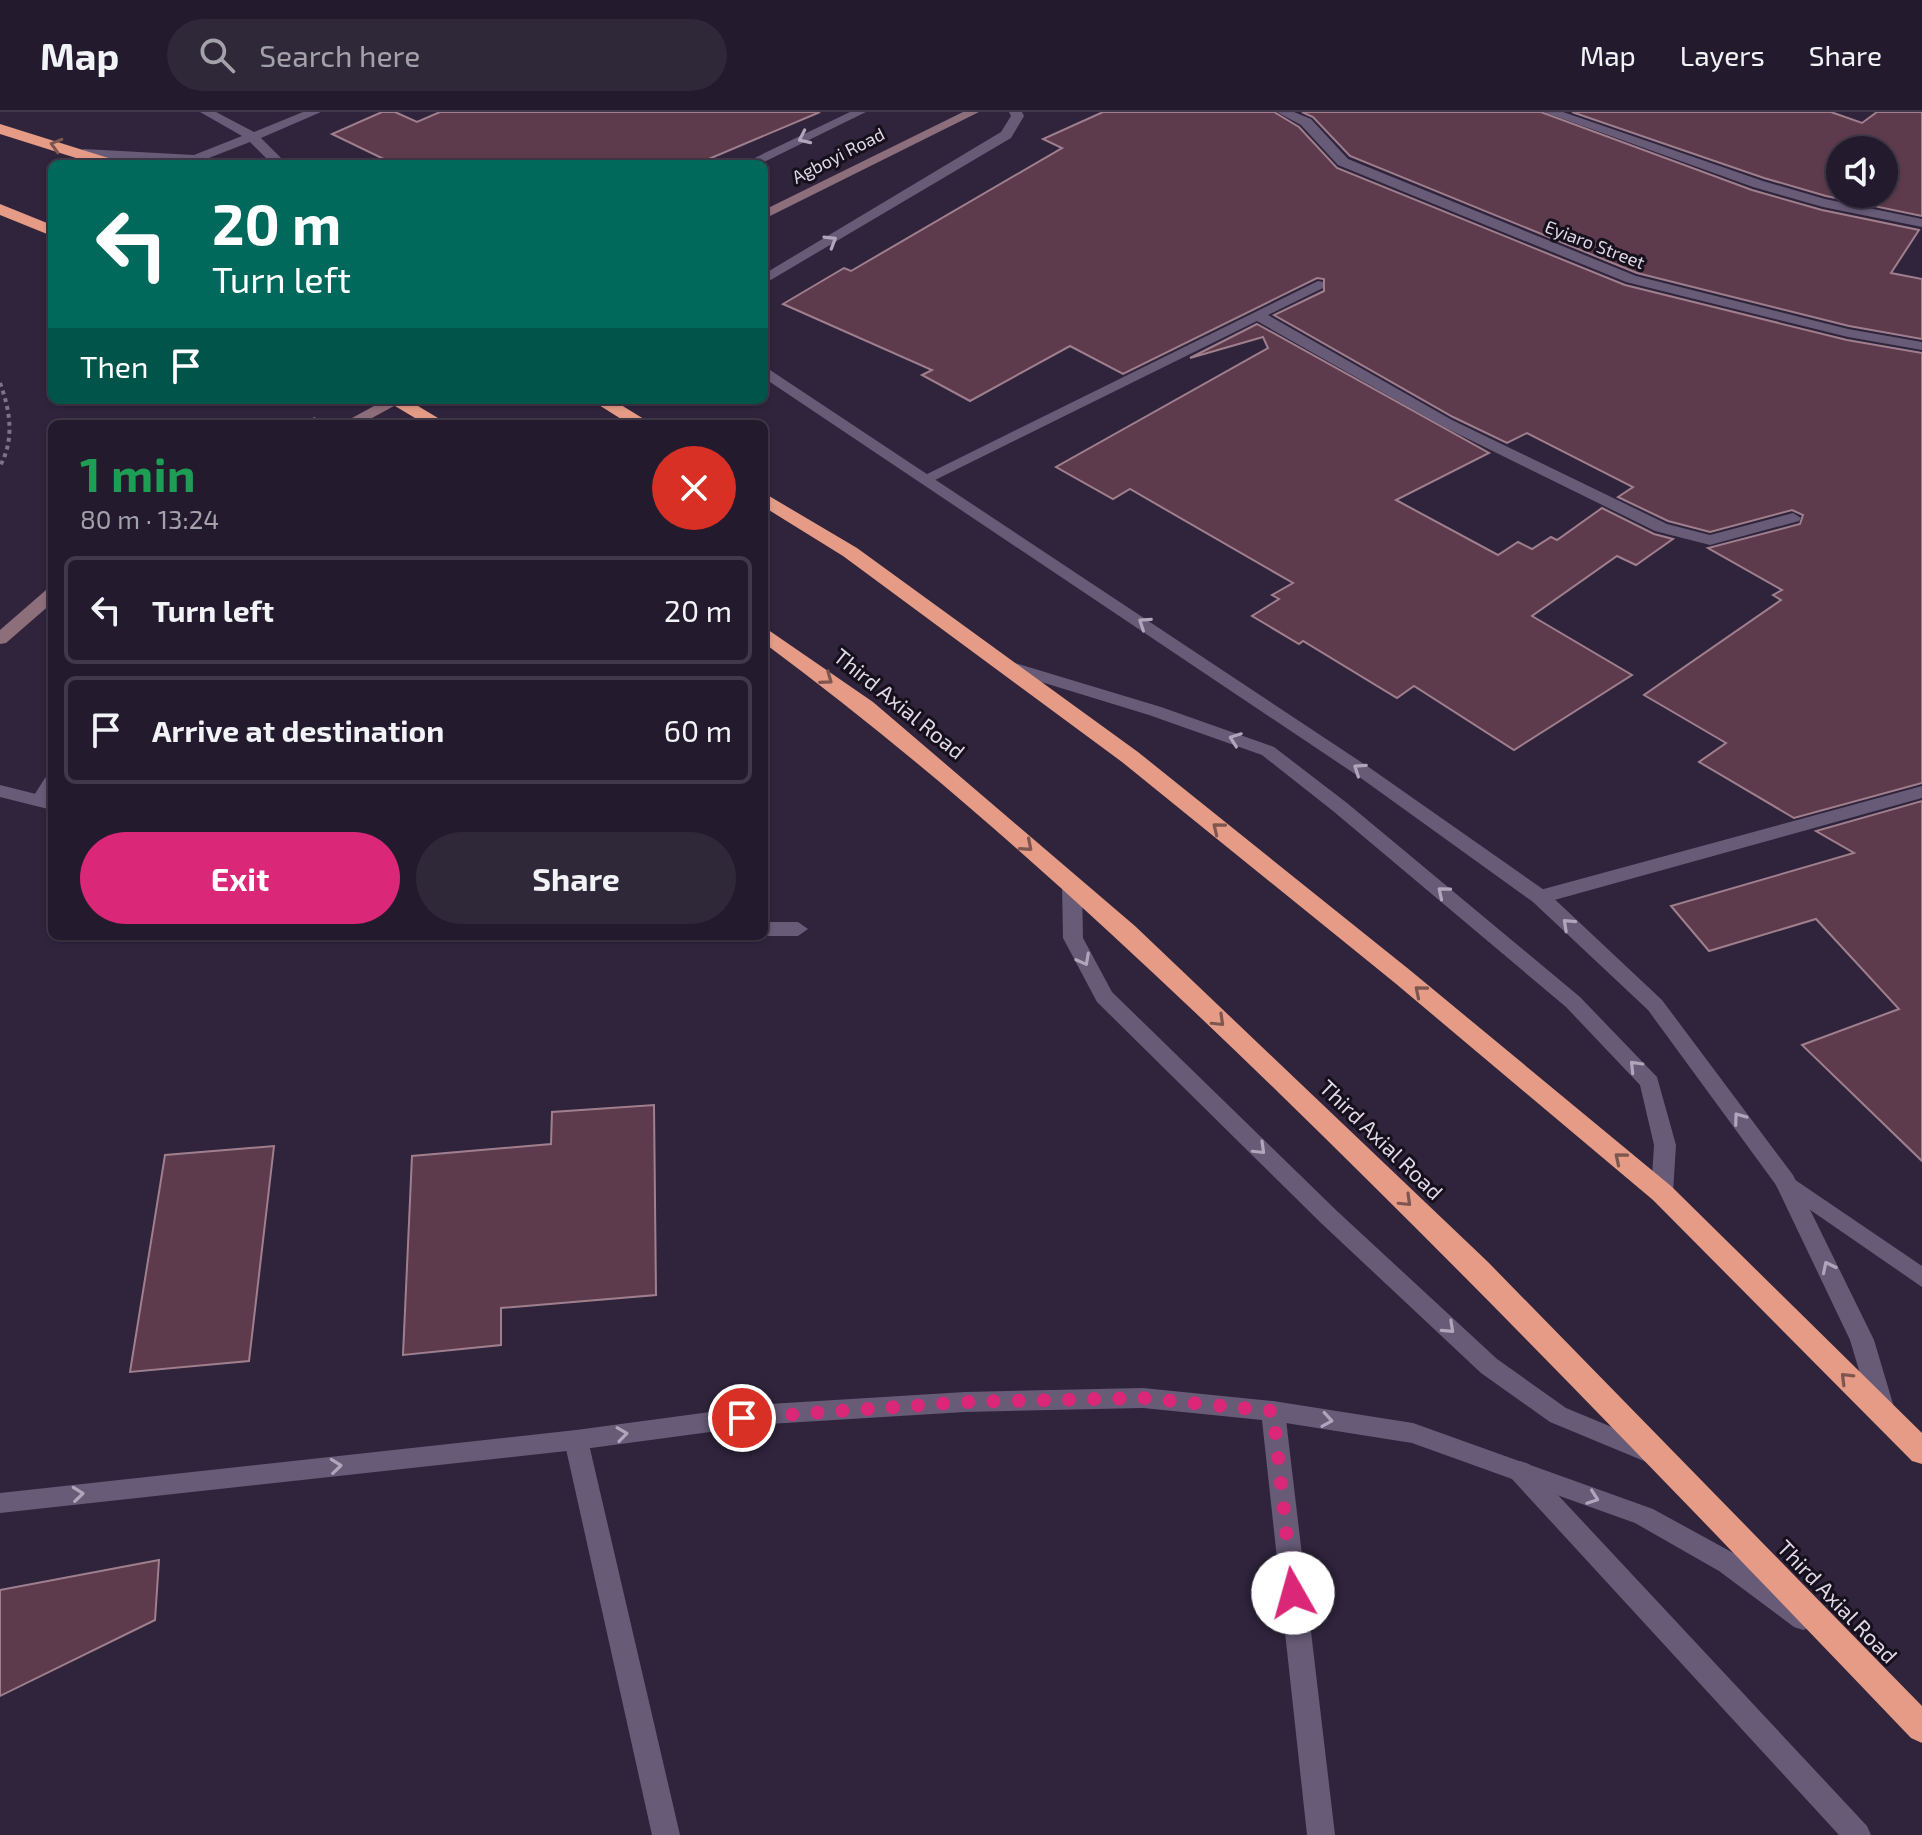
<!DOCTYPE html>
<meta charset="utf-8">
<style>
:root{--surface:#231b2d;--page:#2f2839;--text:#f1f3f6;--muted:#a3a1aa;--line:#403949;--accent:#db2777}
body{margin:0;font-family:"Exo 2",sans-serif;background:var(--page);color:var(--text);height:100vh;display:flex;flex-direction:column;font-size:30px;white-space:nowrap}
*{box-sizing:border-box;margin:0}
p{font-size:26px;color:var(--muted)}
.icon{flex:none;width:44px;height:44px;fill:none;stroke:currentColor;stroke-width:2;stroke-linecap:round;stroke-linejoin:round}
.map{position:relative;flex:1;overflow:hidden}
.panel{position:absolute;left:48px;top:308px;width:720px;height:520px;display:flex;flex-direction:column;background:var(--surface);border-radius:12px;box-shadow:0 2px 6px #0004,0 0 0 2px var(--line)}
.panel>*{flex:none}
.guide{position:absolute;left:48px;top:48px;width:720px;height:244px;border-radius:12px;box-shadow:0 2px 6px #0004,0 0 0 2px var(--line);background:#00695c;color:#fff;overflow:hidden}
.controls{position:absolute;left:1826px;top:24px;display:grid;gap:16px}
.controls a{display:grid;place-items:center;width:72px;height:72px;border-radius:50%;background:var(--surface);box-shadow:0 2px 6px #0004,0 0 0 2px var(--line);font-size:40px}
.pin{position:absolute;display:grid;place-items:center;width:68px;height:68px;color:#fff;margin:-34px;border:4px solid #fff;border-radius:50%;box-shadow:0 2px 8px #0007}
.me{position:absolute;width:88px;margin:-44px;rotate:353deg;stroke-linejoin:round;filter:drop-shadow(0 0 6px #0008)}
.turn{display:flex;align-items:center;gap:28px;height:168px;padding:0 32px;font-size:36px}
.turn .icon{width:104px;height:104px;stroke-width:2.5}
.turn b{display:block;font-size:56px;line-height:68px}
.then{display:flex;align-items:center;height:76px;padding:0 32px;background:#0003;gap:16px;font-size:30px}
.round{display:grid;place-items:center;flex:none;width:84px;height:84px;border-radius:42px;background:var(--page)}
.headline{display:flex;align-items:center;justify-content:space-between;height:136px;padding:0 32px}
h1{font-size:48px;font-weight:700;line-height:60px;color:#1e9e55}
.cta{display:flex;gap:16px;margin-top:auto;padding:16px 32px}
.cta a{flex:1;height:92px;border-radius:48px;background:var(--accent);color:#fff;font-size:32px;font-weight:700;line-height:92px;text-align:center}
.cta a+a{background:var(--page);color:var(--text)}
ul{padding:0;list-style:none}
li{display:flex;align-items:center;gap:24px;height:108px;margin:0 16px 12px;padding:0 16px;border:4px solid var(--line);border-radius:12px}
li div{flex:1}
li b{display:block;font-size:30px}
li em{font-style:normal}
header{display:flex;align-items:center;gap:48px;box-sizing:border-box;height:112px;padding:0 40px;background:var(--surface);border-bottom:2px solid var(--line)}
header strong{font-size:38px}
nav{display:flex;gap:44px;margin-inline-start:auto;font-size:28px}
.search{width:560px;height:72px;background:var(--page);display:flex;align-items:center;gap:20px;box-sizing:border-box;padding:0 28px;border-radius:44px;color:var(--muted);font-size:30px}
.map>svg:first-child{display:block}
</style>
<header>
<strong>Map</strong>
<div class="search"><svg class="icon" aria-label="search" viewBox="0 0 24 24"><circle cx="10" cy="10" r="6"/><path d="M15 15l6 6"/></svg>Search here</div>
<nav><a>Map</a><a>Layers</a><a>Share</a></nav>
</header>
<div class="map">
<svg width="1922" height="1723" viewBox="0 0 1922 1723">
<rect width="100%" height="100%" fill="#2f243c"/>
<g fill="#5e3b4c" stroke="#a07f8d" stroke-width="2" fill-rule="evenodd">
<polygon points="382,0 395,0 417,10 440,0 820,0 697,52 394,52 332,22"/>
<polygon points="1103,0 1274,0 1299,15 1337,56 1625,173 1847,228 1922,241 1922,671 1794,706 1699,650 1726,631 1644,583 1781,488 1773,483 1782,478 1708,436 1800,412 1803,403 1792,398 1710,420 1668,409 1618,385 1633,375 1527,321 1507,331 1453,305 1274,203 1324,179 1324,167 1317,166 1123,262 1070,234 970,289 922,263 932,258 783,192 844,156 851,159 1062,36 1043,27"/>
<polygon points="1302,0 1541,0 1752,78 1822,98 1919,118 1891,161 1922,167 1922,227 1849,214 1637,161 1350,44 1313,5"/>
<path d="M1572,0H1831L1862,11L1877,0H1922V104L1826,84L1764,66ZM1840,38H1884V82H1840Z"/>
<polygon points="1257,212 1489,341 1396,388 1498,443 1518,430 1532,437 1551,425 1557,428 1602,396 1654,422 1673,427 1636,453 1617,444 1532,504 1632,563 1514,638 1414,574 1397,586 1303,529 1299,532 1252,504 1279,487 1272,483 1293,471 1130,377 1113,387 1056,355 1268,236 1263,225 1190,246"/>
<polygon points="1922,689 1922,1049 1802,933 1899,897 1816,807 1709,839 1671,794 1854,741 1816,719"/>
<polygon points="654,993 656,1183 501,1196 501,1233 403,1243 412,1044 551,1032 552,1000"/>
<polygon points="274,1034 249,1249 130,1260 165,1043"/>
<polygon points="159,1448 155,1508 0,1584 0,1478"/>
</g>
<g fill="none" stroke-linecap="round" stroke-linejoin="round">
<g stroke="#7d7388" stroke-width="4" stroke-dasharray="4 4" stroke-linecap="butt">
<path d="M0,271C10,298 15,327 0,354"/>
<polyline points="305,312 317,306"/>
</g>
<g fill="#675b77" fill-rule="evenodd">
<polygon points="1005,548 1161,595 1274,635 1347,691 1580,885 1657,965 1676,1033 1673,1081 1670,1087 1654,1087 1651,1081 1654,1033 1640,973 1566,895 1333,699 1262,643 1149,603 999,557 996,553 999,549"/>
<polygon points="52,664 52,684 47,692 33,692 31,688 45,666"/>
<polygon points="1072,766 1082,773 1083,826 1112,880 1337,1099 1497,1247 1566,1296 1660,1335 1664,1342 1660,1349 1652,1352 1644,1349 1550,1310 1481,1261 1321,1111 1097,890 1063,826 1062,773"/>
</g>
<g fill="#675b77" fill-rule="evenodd">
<polygon points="200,0 216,0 254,20 303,0 321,0 261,26 287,52 272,52 250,30 196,51 84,45 77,41 84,37 194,43 242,24"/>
<polygon points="850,0 866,0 760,52 742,52"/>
<polygon points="1277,0 1294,0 1311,7 1348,47 1636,164 1848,217 1922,230 1922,238 1848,225 1626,170 1338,53 1301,13"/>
<polygon points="1544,0 1563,0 1763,69 1825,87 1922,107 1922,115 1823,95 1753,75"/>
<polygon points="1318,169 1323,170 1323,176 1268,203 1452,308 1667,412 1710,423 1793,401 1801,406 1799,409 1710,433 1655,419 1442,314 1257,209 933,369 921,369 919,366"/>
<polygon points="0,673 52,686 52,698 0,685"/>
<polygon points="1922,674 1922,686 1540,792 1530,785 1540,778"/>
<polygon points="764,810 798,810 808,817 798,824 764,824"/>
<polygon points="1785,1061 1922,1154 1922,1175 1777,1075 1774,1069 1777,1063"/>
<polygon points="1273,1289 1281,1292 1285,1299 1335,1723 1307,1723 1261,1299 1265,1292"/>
<polygon points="576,1318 584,1321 588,1328 680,1723 652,1723 564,1328 568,1321"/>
<polygon points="1520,1349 1529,1352 1867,1714 1871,1723 1839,1723 1511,1366 1508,1359 1511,1352"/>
</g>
<g fill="#675b77" fill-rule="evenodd">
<polygon points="1009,0 1022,0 1024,4 1011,26 764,172 764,162 1001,20 1011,4"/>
<polygon points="764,254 1370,656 1547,780 1662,888 1793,1063 1874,1228 1896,1302 1892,1309 1884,1312 1876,1309 1872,1302 1850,1228 1776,1073 1648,898 1533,790 1358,664 764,266"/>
<polygon points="1143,1276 1273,1289 1413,1311 1653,1397 1737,1443 1812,1499 1816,1507 1812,1515 1803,1518 1794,1515 1719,1459 1635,1411 1412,1331 1273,1309 1143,1296 965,1300 769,1312 576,1338 0,1401 0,1381 576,1318 769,1292 965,1280"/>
</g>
<g fill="#8d6e7b" fill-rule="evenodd">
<polygon points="963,0 979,0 764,107 764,98"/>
<polygon points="385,288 405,288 361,312 341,312"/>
<polygon points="52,477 52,491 6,531 0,532 0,518 46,478"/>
</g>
<g fill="#e59b85" fill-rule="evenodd">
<polygon points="0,12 118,49 120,52 95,52 0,22"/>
<polygon points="0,92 52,113 52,124 0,103"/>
<polygon points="385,288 408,288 448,312 425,312"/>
<polygon points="591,288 613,288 652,312 629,312"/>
<polygon points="764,381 857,436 1138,640 1411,859 1671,1074 1922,1321 1922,1352 1912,1349 1653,1088 1395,871 1122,650 843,444 764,395"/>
<path d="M764,515L873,590L1135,814L1488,1150L1922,1594V1631L1911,1626C1703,1409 1496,1192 1280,982C1116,823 948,667 764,531Z"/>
</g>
</g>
<defs><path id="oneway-chevron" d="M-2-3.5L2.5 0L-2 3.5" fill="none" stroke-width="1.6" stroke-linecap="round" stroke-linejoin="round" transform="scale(2)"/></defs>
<g stroke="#afa6bb">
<use href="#oneway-chevron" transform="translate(804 26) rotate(155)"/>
<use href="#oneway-chevron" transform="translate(831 129) rotate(-31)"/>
<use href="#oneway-chevron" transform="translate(1144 511) rotate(-146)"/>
<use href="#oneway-chevron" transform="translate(1235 627) rotate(-160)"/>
<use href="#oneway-chevron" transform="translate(1359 657) rotate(-146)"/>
<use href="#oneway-chevron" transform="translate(1443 780) rotate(-140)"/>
<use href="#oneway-chevron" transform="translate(1568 812) rotate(-137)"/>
<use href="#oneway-chevron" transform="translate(1084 848) rotate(62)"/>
<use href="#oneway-chevron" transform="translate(1635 954) rotate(-134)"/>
<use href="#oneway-chevron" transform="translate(1739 1006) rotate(-126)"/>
<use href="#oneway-chevron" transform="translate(1260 1037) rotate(44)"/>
<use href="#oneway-chevron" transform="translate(1828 1155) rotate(-116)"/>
<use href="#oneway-chevron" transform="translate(1449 1216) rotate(43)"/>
<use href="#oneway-chevron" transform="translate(1327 1308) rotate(9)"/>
<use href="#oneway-chevron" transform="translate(622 1322) rotate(-8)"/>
<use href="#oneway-chevron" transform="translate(336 1354) rotate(-6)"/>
<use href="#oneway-chevron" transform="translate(78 1382) rotate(-6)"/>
<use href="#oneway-chevron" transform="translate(1593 1386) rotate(20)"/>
</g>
<g stroke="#7d5650">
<use href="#oneway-chevron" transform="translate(56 33) rotate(-164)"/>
<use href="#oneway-chevron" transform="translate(827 567) rotate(36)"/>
<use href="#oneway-chevron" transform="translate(1218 716) rotate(-141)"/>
<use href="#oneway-chevron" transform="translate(1027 734) rotate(41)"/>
<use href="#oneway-chevron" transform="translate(1420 879) rotate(-140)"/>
<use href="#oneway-chevron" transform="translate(1219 909) rotate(44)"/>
<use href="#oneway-chevron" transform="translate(1620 1046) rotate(-140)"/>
<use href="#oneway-chevron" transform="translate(1406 1089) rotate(44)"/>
<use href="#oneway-chevron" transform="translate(1846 1266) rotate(-135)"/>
</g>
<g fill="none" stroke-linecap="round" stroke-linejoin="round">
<polyline stroke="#db2777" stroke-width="14" stroke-dasharray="0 25.2" points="742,1306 965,1290 1143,1286 1273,1299 1293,1481"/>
</g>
<g text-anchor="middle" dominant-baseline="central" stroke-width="6" stroke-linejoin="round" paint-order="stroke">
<g font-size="18" fill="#dfd8e8" stroke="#15101b">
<text transform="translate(838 43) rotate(-27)">Agboyi Road</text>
<text transform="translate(1595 132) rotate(21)">Eyiaro Street</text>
</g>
<g font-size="22" fill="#dfd8e8" stroke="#15101b">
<text transform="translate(900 591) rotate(39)">Third Axial Road</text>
<text transform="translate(1382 1027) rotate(44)">Third Axial Road</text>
<text transform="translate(1838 1489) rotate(46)">Third Axial Road</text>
</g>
</g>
</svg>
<div class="controls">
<a><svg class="icon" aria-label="sound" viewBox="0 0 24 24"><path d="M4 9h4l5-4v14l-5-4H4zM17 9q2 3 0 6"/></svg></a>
</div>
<div class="pin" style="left:742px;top:1306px;background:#d93025"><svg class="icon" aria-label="arrive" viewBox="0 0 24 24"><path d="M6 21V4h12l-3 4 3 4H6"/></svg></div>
<svg class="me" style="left:1293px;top:1481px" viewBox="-20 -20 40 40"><circle r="19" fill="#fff"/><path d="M0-13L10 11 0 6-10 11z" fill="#db2777"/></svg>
<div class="guide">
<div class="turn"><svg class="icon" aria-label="left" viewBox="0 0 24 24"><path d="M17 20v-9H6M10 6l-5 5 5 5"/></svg><div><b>20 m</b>Turn left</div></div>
<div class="then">Then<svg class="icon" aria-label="arrive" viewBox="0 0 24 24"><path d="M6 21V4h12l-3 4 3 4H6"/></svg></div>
</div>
<section class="panel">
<div class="headline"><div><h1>1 min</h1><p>80 m · 13:24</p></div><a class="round" style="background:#d93025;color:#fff"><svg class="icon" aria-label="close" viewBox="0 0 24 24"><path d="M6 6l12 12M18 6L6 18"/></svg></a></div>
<ul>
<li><svg class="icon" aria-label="left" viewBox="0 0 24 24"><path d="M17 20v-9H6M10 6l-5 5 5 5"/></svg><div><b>Turn left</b></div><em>20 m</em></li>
<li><svg class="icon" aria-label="arrive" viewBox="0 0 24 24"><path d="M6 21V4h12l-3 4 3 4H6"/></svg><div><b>Arrive at destination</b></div><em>60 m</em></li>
</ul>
<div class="cta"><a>Exit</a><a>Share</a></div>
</section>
</div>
